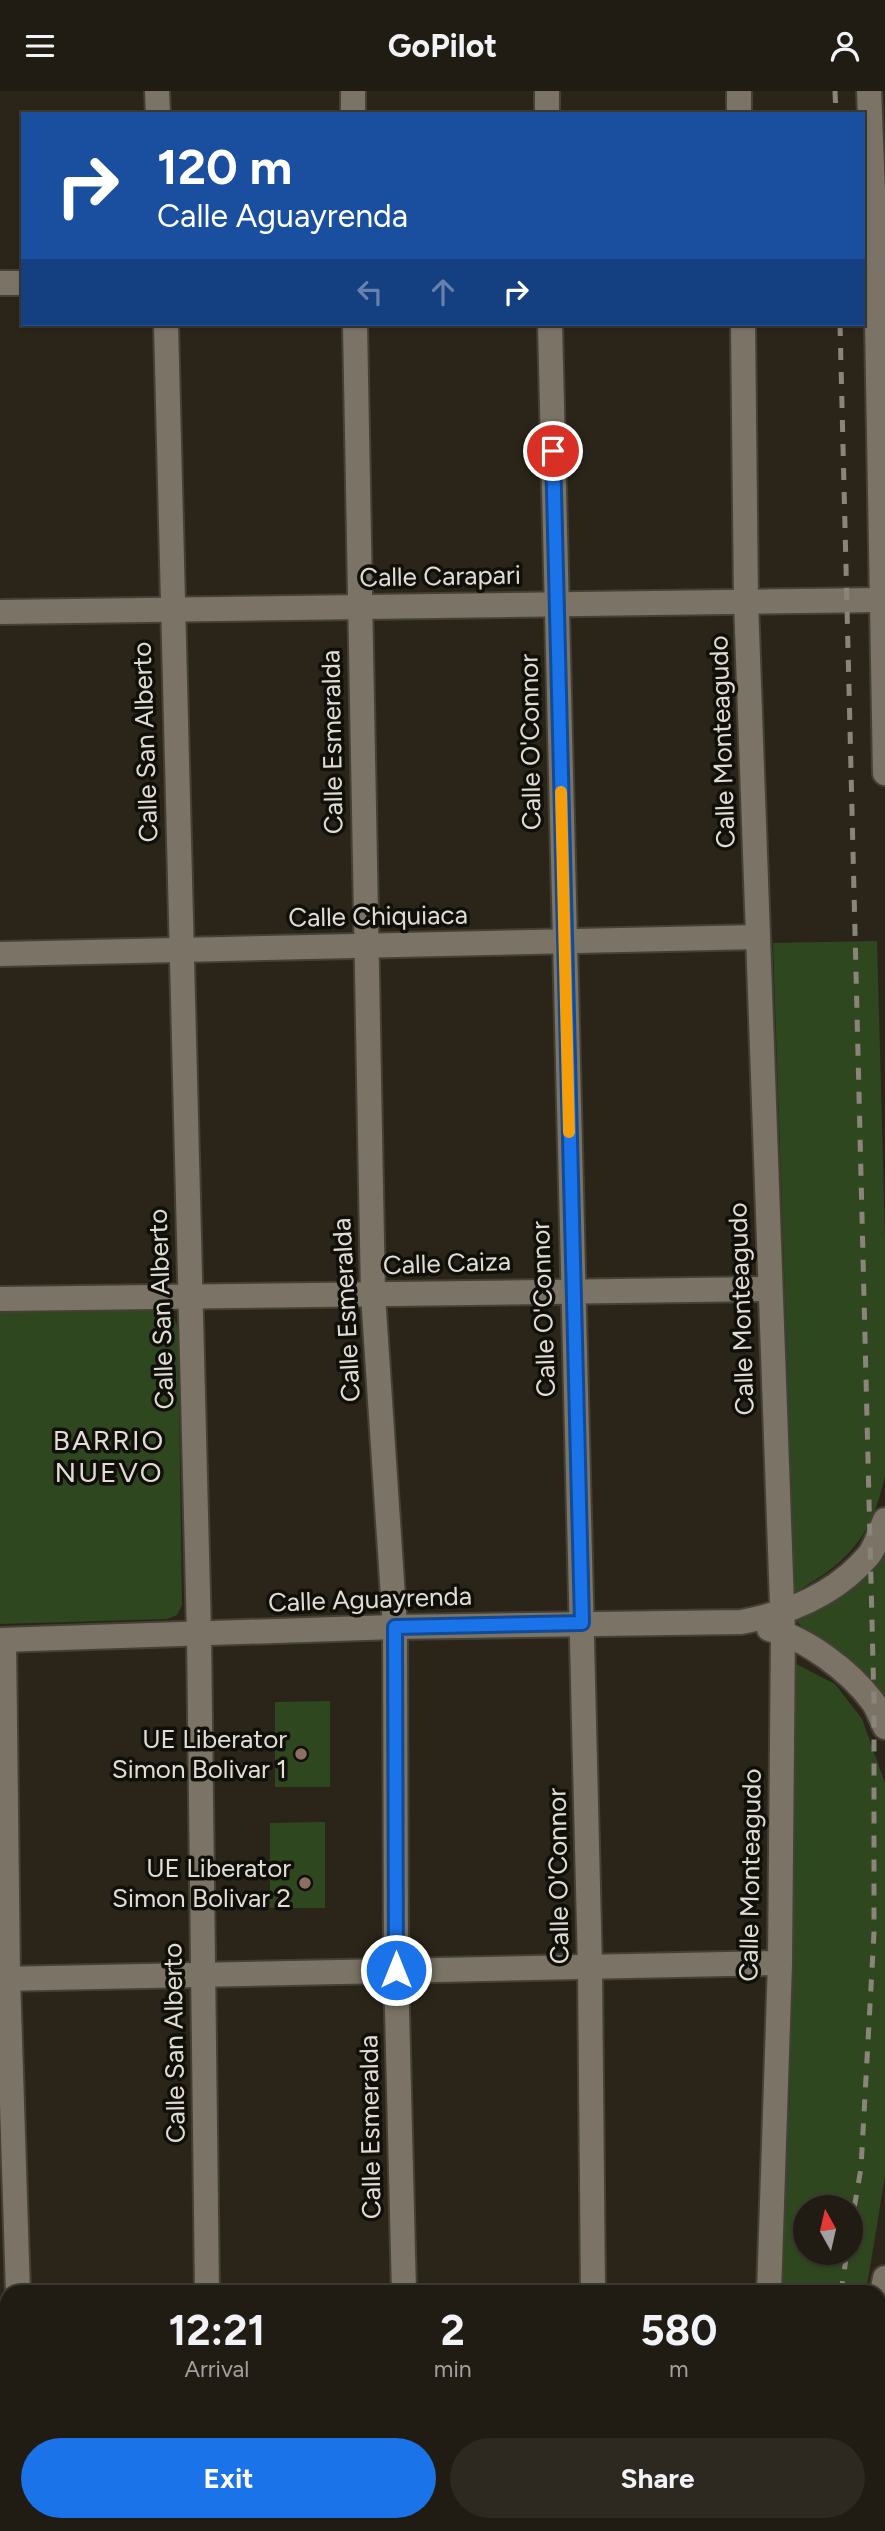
<!DOCTYPE html>
<style>
:root{--surface:#201c13;--page:#2d2921;--text:#f1f3f6;--muted:#a2a1a0;--line:#3d3a33;--accent:#1a73e8}
body{margin:0;font-family:Figtree,sans-serif;background:var(--page);color:var(--text);height:100vh;display:flex;flex-direction:column;font-size:26px;white-space:nowrap}
*{box-sizing:border-box;margin:0}
p{font-size:23px;color:var(--muted)}
.icon{flex:none;width:38px;height:38px;fill:none;stroke:currentColor;stroke-width:2;stroke-linecap:round;stroke-linejoin:round}
.map{position:relative;flex:1;overflow:hidden}
.side{position:absolute;left:0px;top:2194px;width:886px;height:247px;display:flex;flex-direction:column;background:var(--surface);border-radius:21px 21px 0 0;box-shadow:0 2px 5px #0004,0 0 0 2px var(--line)}
.side>*{flex:none}
.top-card{position:absolute;left:21px;top:21px;width:844px;height:214px;border-radius:0px;box-shadow:0 2px 5px #0004,0 0 0 2px var(--line);background:#1a4fa0;color:#fff;overflow:hidden}
.needle{width:46px;rotate:352deg}
.controls{position:absolute;left:793px;top:2104px;display:grid;gap:14px}
.controls a{display:grid;place-items:center;width:70px;height:70px;border-radius:50%;background:var(--surface);box-shadow:0 2px 5px #0004,0 0 0 2px var(--line);font-size:35px}
.pin{position:absolute;display:grid;place-items:center;width:60px;height:60px;color:#fff;margin:-30px;border:4px solid #fff;border-radius:50%;box-shadow:0 2px 7px #0007}
.me{position:absolute;width:77px;margin:-38px;rotate:0deg;stroke-linejoin:round;filter:drop-shadow(0 0 5px #0008)}
.turn{display:flex;align-items:center;gap:24px;height:147px;padding:0 21px;font-size:32px}
.turn .icon{width:91px;height:91px;stroke-width:2.5}
.turn b{display:block;font-size:49px;line-height:60px}
.lanes{display:flex;align-items:center;height:66px;padding:0 21px;background:#0003;justify-content:center;gap:35px;direction:ltr}
.lanes .off{opacity:.35}
.eta{display:flex;justify-content:space-evenly;align-items:center;height:119px;text-align:center}
.eta b{font-size:42px;font-weight:700;line-height:49px}
.button{display:flex;gap:14px;margin-top:auto;padding:14px 21px}
.button a{flex:1;height:80px;border-radius:42px;background:var(--accent);color:#fff;font-size:28px;font-weight:700;line-height:80px;text-align:center}
.button a+a{background:var(--page);color:var(--text)}
header{display:flex;justify-content:space-between;align-items:center;height:91px;padding:0 21px;background:var(--surface);font-size:32px;font-weight:700}
.map>svg:first-child{display:block}
</style>
<header><svg class="icon" aria-label="menu" viewBox="0 0 24 24"><path d="M4 6h16M4 12h16M4 18h16"/></svg>GoPilot<svg class="icon" aria-label="person" viewBox="0 0 24 24"><circle cx="12" cy="8" r="4"/><path d="M4 21q1-7 8-7t8 7"/></svg></header>
<div class="map">
<svg width="885" height="2440" viewBox="0 0 885 2440">
<rect width="100%" height="100%" fill="#2b2519"/>
<g fill="#2f471f" fill-rule="evenodd">
<path d="M877,850L885,1147V1385C871,1446 849,1471 795,1501L773,852Z"/>
<polygon points="0,1217 170,1217 178,1237 182,1514 177,1524 167,1528 0,1533"/>
<polygon points="885,1452 885,1611 794,1528 839,1507"/>
<path d="M794,1572L835,1593L862,1628L885,1692V2085L866,2201L777,2202L790,2004ZM805,2116H850V2161H805Z"/>
<polygon points="330,1610 330,1696 275,1696 275,1611"/>
<polygon points="325,1731 325,1817 270,1817 270,1732"/>
<rect x="424" y="2434" width="302" height="6"/>
</g>
<g fill="none" stroke-linecap="round" stroke-linejoin="round">
<g stroke="#444036" stroke-width="28">
<g id="street">
<polyline points="157,0 158,23"/>
<polyline points="353,0 353,23"/>
<polyline points="547,0 547,23"/>
<polyline points="739,0 739,23"/>
<polyline points="869,0 876,175 885,682"/>
<polyline points="0,192 23,192"/>
<polyline points="166,233 199,1543 207,2202"/>
<polyline points="355,233 373,1204 395,1536 396,1879 404,2202"/>
<polyline points="550,233 590,1878 593,2202"/>
<polyline points="743,233 746,511 783,1541 780,1872 769,2202"/>
<polyline points="0,521 881,509"/>
<polyline points="0,863 758,846"/>
<polyline points="0,1208 770,1198"/>
<path d="M769,1538C806,1547 850,1580 873,1611C878,1618 881,1628 885,1636"/>
<path d="M0,1549L395,1536L741,1531C790,1522 836,1503 869,1464C876,1455 880,1440 885,1429"/>
<polyline points="4,1549 8,1887 18,2202"/>
<polyline points="0,1888 780,1872"/>
<polyline points="878,2222 885,2187"/>
<polyline points="0,2228 7,2228"/>
<polyline points="26,2434 26,2440"/>
<polyline points="214,2434 215,2440"/>
<polyline points="408,2434 408,2440"/>
<polyline points="833,2440 834,2434"/>
</g>
</g>
<g stroke="#444036" stroke-width="42">
<g id="highway">
<polyline points="885,2279 880,2297 885,2319"/>
<polyline points="854,2440 855,2434"/>
</g>
</g>
<use href="#street" stroke="#7b7466" stroke-width="24"/>
<use href="#highway" stroke="#cf4a7e" stroke-width="38"/>
<g stroke="#8a857b" stroke-width="5" stroke-dasharray="12 12" stroke-linecap="butt">
<polyline points="835,0 836,23"/>
<polyline points="840,233 874,1612 874,1842 861,2077 850,2141"/>
<polyline points="841,2202 847,2161"/>
<polyline points="788,2440 790,2434"/>
</g>
</g>
<g fill="none" stroke-linecap="round" stroke-linejoin="round">
<g stroke="#114b97" stroke-width="18">
<polyline id="route" points="396,1879 395,1536 582,1532 553,360"/>
</g>
<use href="#route" stroke="#1a73e8" stroke-width="12"/>
<polyline stroke="#f59e0b" stroke-width="12" points="561,701 569,1041"/>
</g>
<g fill="#8d6e63" stroke="#110f0a" stroke-width="2.5">
<circle cx="301" cy="1663" r="7"/>
<circle cx="305" cy="1792" r="7"/>
</g>
<g text-anchor="middle" dominant-baseline="central" stroke-width="7" stroke-linejoin="round" paint-order="stroke">
<g font-size="26" fill="#e1ddd5" stroke="#110f0a">
<text transform="translate(440 485) rotate(-1)">Calle Carapari</text>
<text transform="translate(145 651) rotate(-92)">Calle San Alberto</text>
<text transform="translate(332 651) rotate(-91)">Calle Esmeralda</text>
<text transform="translate(530 651) rotate(-91)">Calle O'Connor</text>
<text transform="translate(722 651) rotate(-92)">Calle Monteagudo</text>
<text transform="translate(378 825) rotate(-1)">Calle Chiquiaca</text>
<text transform="translate(447 1172) rotate(-2)">Calle Caiza</text>
<text transform="translate(161 1218) rotate(-92)">Calle San Alberto</text>
<text transform="translate(543 1218) rotate(-92)">Calle O'Connor</text>
<text transform="translate(741 1218) rotate(-92)">Calle Monteagudo</text>
<text transform="translate(346 1219) rotate(-93)">Calle Esmeralda</text>
<text transform="translate(370 1508) rotate(-2)">Calle Aguayrenda</text>
<text transform="translate(750 1784) rotate(-89)">Calle Monteagudo</text>
<text transform="translate(558 1785) rotate(-91)">Calle O'Connor</text>
<text transform="translate(174 1952) rotate(-91)">Calle San Alberto</text>
<text transform="translate(370 2036) rotate(-91)">Calle Esmeralda</text>
</g>
<g font-size="26" fill="#e1ddd5" stroke="#110f0a" text-anchor="end">
<text x="287" y="1648">UE Liberator<tspan x="287" dy="30">Simon Bolivar 1</tspan></text>
<text x="291" y="1777">UE Liberator<tspan x="291" dy="30">Simon Bolivar 2</tspan></text>
</g>
<g font-size="28" letter-spacing="2" fill="#e1ddd5" stroke="#110f0a">
<text x="109" y="1349">BARRIO<tspan x="109" dy="32">NUEVO</tspan></text>
</g>
</g>
</svg>
<div class="controls">
<a><svg class="needle" viewBox="-14 -14 28 28"><path d="M0-13l5 13h-10z" fill="#e53935"/><path d="M0 13l5-13h-10z" fill="#a2a1a0"/></svg></a>
</div>
<div class="pin" style="left:553px;top:360px;background:#d93025"><svg class="icon" aria-label="arrive" viewBox="0 0 24 24"><path d="M6 21V4h12l-3 4 3 4H6"/></svg></div>
<svg class="me" style="left:396px;top:1879px" viewBox="-20 -20 40 40"><circle r="17" fill="#1a73e8" stroke="#fff" stroke-width="3"/><path d="M0-11L8 9 0 5-8 9z" fill="#fff"/></svg>
<div class="top-card">
<div class="turn"><svg class="icon" aria-label="right" viewBox="0 0 24 24"><path d="M7 20v-9h11M14 6l5 5-5 5"/></svg><div><b>120 m</b>Calle Aguayrenda</div></div>
<div class="lanes"><svg class="icon off" aria-label="left" viewBox="0 0 24 24"><path d="M17 20v-9H6M10 6l-5 5 5 5"/></svg><svg class="icon off" aria-label="ahead" viewBox="0 0 24 24"><path d="M12 20V5M6 11l6-6 6 6"/></svg><svg class="icon" aria-label="right" viewBox="0 0 24 24"><path d="M7 20v-9h11M14 6l5 5-5 5"/></svg></div>
</div>
<section class="side">
<div class="eta">
<div><b>12:21</b><p>Arrival</p></div>
<div><b>2</b><p>min</p></div>
<div><b>580</b><p>m</p></div>
</div>
<div class="button"><a>Exit</a><a>Share</a></div>
</section>
</div>
